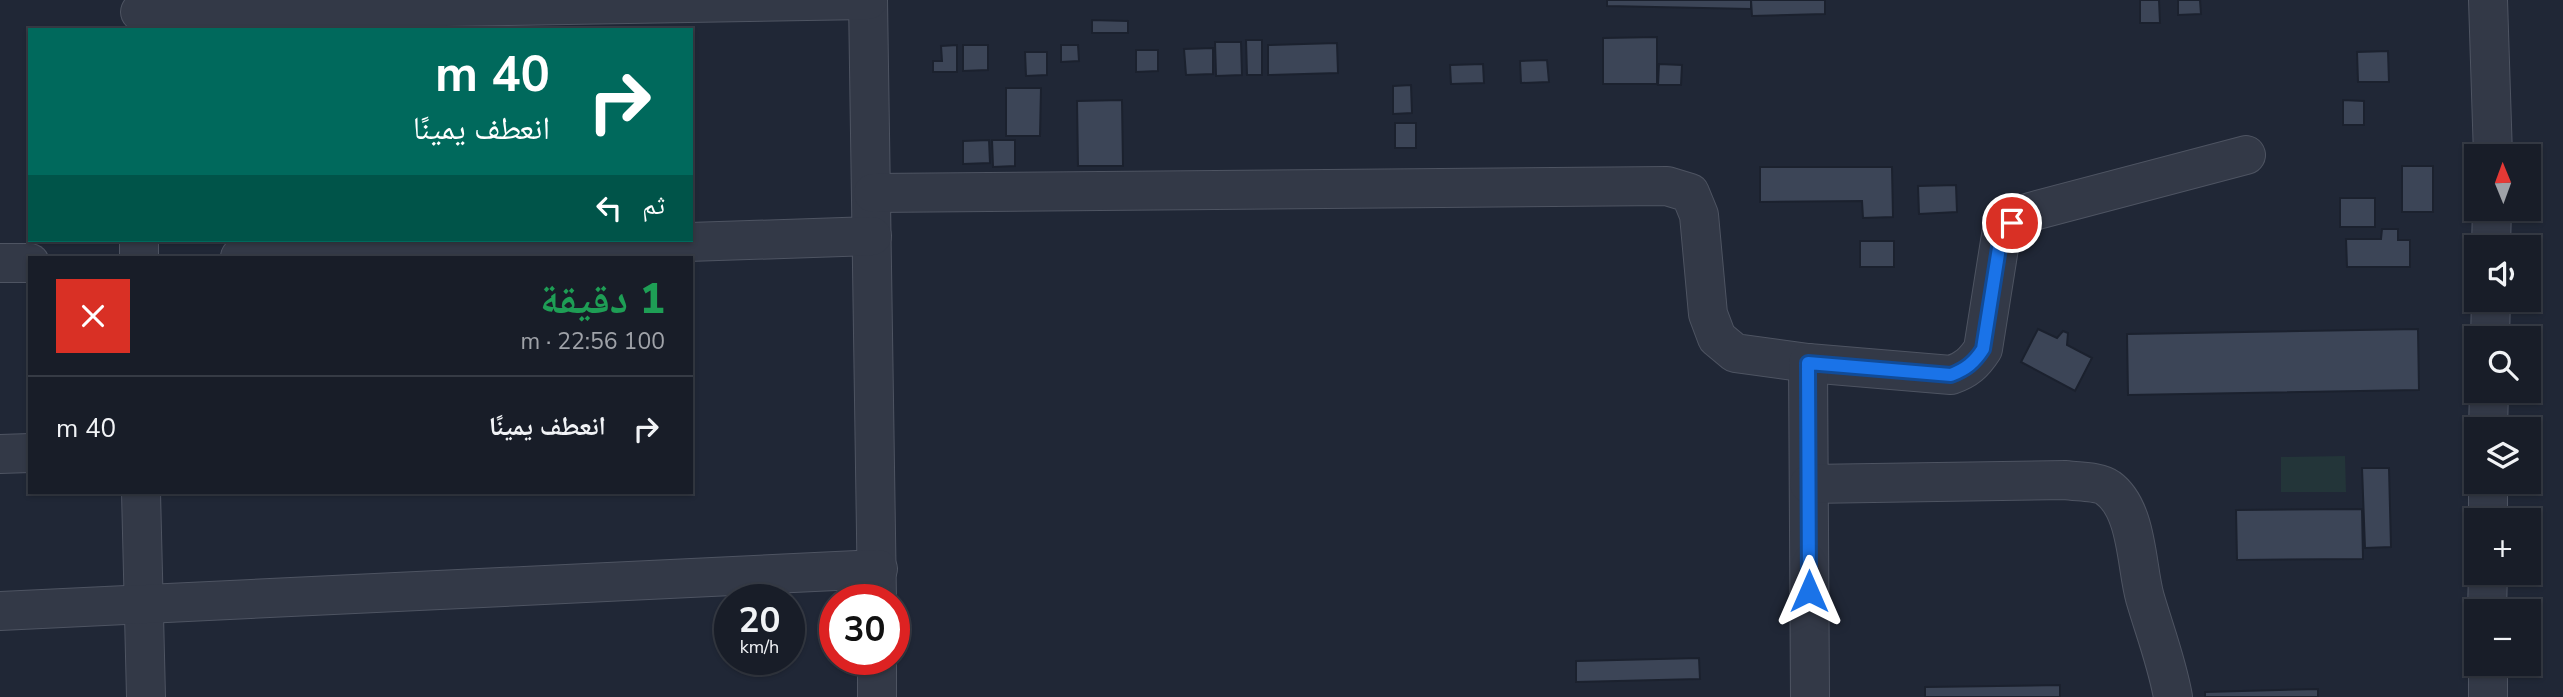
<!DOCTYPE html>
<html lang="ar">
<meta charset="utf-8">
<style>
:root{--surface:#181d28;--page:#252a34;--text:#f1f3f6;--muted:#9fa2a8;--line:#363b45}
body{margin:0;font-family:"Nunito Sans","Noto Naskh Arabic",sans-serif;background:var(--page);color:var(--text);direction:rtl;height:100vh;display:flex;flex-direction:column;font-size:26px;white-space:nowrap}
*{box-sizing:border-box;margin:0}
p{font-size:23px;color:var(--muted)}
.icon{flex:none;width:38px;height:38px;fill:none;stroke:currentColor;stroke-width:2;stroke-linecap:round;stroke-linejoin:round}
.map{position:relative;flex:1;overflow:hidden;direction:ltr}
.details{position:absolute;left:28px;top:256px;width:665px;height:238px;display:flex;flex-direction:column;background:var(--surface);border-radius:0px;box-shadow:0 2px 5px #0004,0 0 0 2px var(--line);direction:rtl}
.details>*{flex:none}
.guide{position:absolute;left:28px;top:28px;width:665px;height:214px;border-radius:0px;box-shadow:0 2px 5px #0004,0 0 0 2px var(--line);direction:rtl;background:#00695c;color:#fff;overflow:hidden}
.needle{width:46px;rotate:359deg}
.fabs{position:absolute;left:2464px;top:144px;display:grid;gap:14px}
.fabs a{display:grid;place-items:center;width:77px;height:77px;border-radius:0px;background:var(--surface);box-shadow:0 2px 5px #0004,0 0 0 2px var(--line);font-size:35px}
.speed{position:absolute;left:714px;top:584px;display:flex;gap:14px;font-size:35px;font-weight:700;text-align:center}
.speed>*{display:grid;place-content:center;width:91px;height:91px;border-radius:50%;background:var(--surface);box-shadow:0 2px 5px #0004,0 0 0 2px var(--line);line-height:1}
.speed small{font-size:18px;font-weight:400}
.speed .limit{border:10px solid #d22;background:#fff;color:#111}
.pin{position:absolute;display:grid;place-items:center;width:60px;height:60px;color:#fff;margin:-30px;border:4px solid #fff;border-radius:50%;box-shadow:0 2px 7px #0007}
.me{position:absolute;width:77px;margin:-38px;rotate:0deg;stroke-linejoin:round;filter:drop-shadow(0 0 5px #0008)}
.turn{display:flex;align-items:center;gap:24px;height:147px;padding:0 28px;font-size:32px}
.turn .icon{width:91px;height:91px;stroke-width:2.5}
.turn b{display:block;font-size:49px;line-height:60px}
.then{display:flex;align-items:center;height:66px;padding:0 28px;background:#0003;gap:14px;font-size:26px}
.round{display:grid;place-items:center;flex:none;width:74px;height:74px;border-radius:0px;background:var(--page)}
.head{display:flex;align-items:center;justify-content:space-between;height:119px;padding:0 28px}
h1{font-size:42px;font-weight:800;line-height:52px;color:#1e9e55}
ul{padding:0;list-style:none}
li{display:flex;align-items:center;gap:21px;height:105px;padding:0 28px;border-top:2px solid var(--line)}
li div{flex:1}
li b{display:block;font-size:26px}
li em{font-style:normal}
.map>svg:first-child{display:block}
</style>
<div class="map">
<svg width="2563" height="697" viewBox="0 0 2563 697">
<rect width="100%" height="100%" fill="#202736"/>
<polygon fill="#233539" points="2345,456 2346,492 2281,492 2281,457"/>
<g fill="#3c4557" stroke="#1b212e" stroke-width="2">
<polygon points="1607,0 1751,0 1751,9 1607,6"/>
<polygon points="1751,0 1825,0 1825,14 1752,16"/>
<polygon points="2140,0 2159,0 2160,23 2140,23"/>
<polygon points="2178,0 2200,0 2201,14 2178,15"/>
<polygon points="1092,20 1128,21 1128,33 1092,33"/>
<polygon points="1657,37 1657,84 1603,84 1603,38"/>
<polygon points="1246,40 1262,40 1262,75 1247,75"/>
<polygon points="1215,42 1241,42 1242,75 1216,76"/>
<polygon points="1337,43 1338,73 1268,75 1268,45"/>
<polygon points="957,45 957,72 933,72 933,61 942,61 941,46"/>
<polygon points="963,45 988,45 988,70 963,71"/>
<polygon points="1061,45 1078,45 1079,61 1061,62"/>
<polygon points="1213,48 1213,74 1186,75 1184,49"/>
<polygon points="1136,50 1158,50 1158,71 1136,72"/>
<polygon points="2388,51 2389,82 2358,82 2357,52"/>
<polygon points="1025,52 1047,52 1047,75 1026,76"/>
<polygon points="1547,60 1549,82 1521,83 1520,61"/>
<polygon points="1483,64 1484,83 1451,84 1450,65"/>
<polygon points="1659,64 1682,65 1681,85 1658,85"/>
<polygon points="1411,85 1412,113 1393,114 1393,86"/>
<polygon points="1006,88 1041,88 1040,136 1006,136"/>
<polygon points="1122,100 1123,166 1078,166 1077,101"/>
<polygon points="2343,100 2364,101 2364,125 2343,125"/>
<rect x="1395" y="123" width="21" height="25"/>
<polygon points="989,140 990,163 963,164 963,141"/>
<polygon points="992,140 1015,140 1015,166 993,167"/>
<rect x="2402" y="166" width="31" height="46"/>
<polygon points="1760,167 1892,167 1893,217 1863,218 1862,201 1760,202"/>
<polygon points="1956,185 1957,212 1919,214 1918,186"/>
<rect x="2340" y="198" width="35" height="29"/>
<polygon points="2382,229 2398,229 2398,240 2410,240 2410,267 2347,267 2346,239 2381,239"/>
<rect x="1860" y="241" width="34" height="26"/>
<polygon points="2038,329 2057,338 2063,331 2068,333 2067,345 2092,358 2075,391 2021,362"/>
<polygon points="2418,329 2419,390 2128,395 2127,334"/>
<polygon points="2362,468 2389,468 2391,547 2365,548"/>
<polygon points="2362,509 2363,559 2237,560 2236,510"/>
<polygon points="1699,658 1700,679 1576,682 1576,661"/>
<polygon points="2060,685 2060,697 1925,697 1925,687"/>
<polygon points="2318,689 2318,697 2205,697 2205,692"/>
</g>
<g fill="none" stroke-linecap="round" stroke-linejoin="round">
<g stroke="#4e5462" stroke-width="40">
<g id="minor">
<polyline points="868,0 877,600"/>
<polyline points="2488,0 2493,156"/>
<polyline points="140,12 868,0"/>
<path d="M873,193L1667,186L1690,193L1699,215L1708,314L1717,338L1735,353L1808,363L1951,375C1966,370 1974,363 1983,349L2001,235L2012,223L2030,212L2246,155"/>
<polyline points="2491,247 2492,208"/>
<polyline points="139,257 139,240"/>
<polyline points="240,257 872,236"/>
<polyline points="0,263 30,263"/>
<polyline points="2490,338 2491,299"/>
<polyline points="1808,363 1810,697"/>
<polyline points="2488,429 2489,390"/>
<polyline points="0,454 30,453"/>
<path d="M1809,484L2066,480C2077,482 2099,481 2108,488C2138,510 2136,566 2145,598C2155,632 2167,663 2173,697"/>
<polyline points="141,492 146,697"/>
<polyline points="2488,520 2488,481"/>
<polyline points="0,611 878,569"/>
<polyline points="2487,611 2488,572"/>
<polyline points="2488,663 2488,697"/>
<polyline points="877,697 877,660"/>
</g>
</g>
<use href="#minor" stroke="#333947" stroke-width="38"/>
</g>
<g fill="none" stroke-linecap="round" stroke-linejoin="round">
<g stroke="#114b97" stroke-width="18">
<path id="route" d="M1809,591L1808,363L1951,375C1966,369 1974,363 1983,349L2001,235L2012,223"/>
</g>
<use href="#route" stroke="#1a73e8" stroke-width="12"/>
</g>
</svg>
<div class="fabs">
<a><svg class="needle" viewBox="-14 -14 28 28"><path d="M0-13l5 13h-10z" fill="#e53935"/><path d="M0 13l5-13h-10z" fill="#9fa2a8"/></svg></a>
<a><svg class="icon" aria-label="sound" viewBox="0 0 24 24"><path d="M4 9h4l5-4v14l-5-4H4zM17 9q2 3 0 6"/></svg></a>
<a><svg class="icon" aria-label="search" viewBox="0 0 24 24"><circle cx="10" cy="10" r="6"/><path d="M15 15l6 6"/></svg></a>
<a><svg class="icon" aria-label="layers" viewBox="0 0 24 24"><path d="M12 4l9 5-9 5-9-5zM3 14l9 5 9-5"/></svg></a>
<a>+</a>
<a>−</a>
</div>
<div class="speed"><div>20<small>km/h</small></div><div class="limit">30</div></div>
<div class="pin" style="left:2012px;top:223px;background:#d93025"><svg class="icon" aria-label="arrive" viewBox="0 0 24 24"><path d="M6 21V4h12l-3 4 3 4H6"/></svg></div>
<svg class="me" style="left:1809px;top:591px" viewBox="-20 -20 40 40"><path d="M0-17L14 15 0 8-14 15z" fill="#1a73e8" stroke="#fff" stroke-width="4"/></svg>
<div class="guide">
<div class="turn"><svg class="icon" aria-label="right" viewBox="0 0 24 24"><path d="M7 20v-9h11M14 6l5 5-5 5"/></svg><div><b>40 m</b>انعطف يمينًا</div></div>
<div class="then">ثم<svg class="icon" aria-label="left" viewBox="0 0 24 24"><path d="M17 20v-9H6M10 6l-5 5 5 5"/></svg></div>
</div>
<section class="details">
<div class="head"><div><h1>1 دقيقة</h1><p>100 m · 22:56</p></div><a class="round" style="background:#d93025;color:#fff"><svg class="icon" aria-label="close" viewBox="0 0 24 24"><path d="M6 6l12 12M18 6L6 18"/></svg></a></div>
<ul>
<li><svg class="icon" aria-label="right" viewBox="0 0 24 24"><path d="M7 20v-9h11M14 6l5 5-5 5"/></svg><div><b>انعطف يمينًا</b></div><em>40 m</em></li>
</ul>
</section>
</div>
